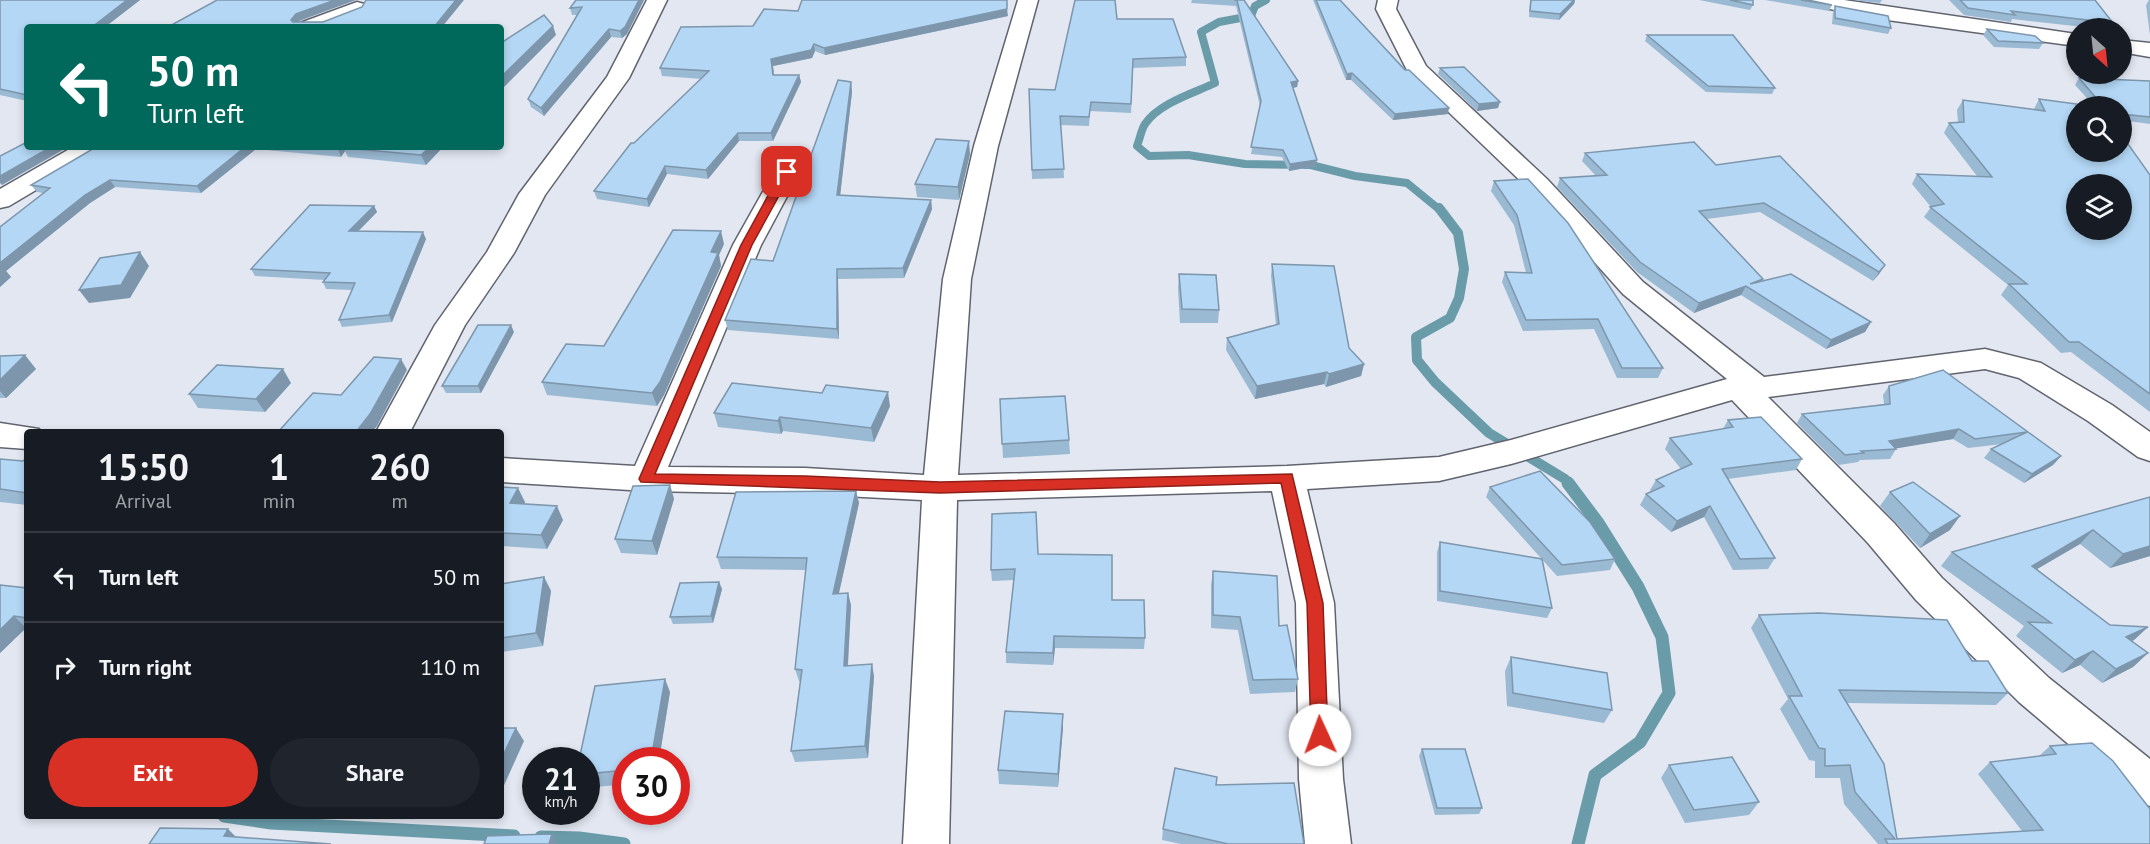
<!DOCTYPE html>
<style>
:root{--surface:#171b24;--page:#20242c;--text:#f1f3f6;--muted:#9ea1a6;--line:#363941;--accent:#d93025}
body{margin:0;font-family:"PT Sans",sans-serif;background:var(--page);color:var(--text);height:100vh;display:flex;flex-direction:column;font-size:22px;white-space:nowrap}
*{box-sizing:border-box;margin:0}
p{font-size:20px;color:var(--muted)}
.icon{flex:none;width:33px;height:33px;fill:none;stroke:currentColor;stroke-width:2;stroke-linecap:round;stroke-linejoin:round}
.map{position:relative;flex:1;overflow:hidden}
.panel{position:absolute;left:24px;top:429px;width:480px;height:390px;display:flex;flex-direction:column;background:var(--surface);border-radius:6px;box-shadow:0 3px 9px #0003}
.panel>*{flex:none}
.hud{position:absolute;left:24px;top:24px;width:480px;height:126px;border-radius:6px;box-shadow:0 3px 9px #0003;background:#00695c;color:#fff;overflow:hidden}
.needle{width:39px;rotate:153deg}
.tools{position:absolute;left:2066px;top:18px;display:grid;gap:12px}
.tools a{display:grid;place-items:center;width:66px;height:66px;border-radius:50%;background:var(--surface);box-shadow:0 3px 9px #0003;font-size:30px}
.speed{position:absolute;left:522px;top:747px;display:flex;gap:12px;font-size:30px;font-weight:700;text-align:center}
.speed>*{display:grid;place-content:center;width:78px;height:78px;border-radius:50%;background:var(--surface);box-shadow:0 3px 9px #0003;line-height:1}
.speed small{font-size:15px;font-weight:400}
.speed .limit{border:9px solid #d22;background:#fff;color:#111}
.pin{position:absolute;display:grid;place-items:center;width:51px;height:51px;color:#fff;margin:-26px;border-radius:12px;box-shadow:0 3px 9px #0006}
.me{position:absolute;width:66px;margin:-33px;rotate:358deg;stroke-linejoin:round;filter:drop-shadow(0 0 4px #0008)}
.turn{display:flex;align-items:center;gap:21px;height:126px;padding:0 24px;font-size:27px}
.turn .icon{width:78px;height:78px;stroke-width:2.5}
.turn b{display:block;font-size:42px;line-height:51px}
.eta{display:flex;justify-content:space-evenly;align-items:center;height:102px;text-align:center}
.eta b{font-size:36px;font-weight:800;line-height:42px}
.button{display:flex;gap:12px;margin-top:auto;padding:12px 24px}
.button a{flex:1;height:69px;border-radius:36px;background:var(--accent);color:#fff;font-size:24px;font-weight:800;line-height:69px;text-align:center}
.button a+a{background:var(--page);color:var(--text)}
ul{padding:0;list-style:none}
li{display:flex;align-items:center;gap:18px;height:90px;padding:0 24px;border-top:2px solid var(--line)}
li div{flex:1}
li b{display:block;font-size:22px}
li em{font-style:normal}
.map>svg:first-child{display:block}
</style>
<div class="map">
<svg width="2150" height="844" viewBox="0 0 2150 844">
<rect width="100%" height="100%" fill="#e2e7f2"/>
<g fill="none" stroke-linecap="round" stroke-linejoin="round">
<path stroke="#699ba9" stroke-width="8" d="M1266,0L1255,6L1251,16L1219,22L1201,32L1215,83C1194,93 1159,103 1145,124C1141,130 1140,139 1137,146L1149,156L1188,155L1245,164L1311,165L1355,176L1407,183L1440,210"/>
<polyline stroke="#699ba9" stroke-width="10" points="1439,208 1458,233 1464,269 1459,298 1450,318 1416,337 1417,360 1435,382 1489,433 1565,479 1569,484"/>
<g stroke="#699ba9" stroke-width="13">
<polyline points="1568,483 1598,523 1638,587 1662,637 1669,693 1640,742 1595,775 1578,844"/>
<polyline points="224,816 271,823 514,836"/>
<polyline points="541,837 579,838 624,844"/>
</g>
<g stroke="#61646e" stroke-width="3">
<g id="minor">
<polygon points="647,0 667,0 629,78 545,195 514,253 465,325 410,432 376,432 435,325 487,252 519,194 607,77"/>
<polygon points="1018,0 1038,0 998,146 971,279 958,475 1287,466 1439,457 1511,440 1727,379 1623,294 1529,189 1409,74 1376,9 1378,0 1398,0 1396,9 1426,66 1547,179 1643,282 1764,377 1985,349 2041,363 2112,405 2150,432 2150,461 2138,457 2088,421 2019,378 1985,369 1768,397 1894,523 1942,578 2049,678 2150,759 2150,806 2134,800 2019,702 1916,600 1868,543 1732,400 1511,464 1439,481 1307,489 1334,603 1343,779 1351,844 1305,844 1299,779 1296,603 1272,491 957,500 949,844 903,844 922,500 805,494 646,491 501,482 501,458 635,466 733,245 774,172 778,167 787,164 796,167 800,172 761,245 668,467 805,468 924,475 943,279 974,146"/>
<polygon points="1803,0 1844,0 2076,34 2076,46 1873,18 1806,4"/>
<polygon points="357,2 364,4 367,8 364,12 326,27 296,27 300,23"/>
<polygon points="2121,40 2150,43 2150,57 2121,52"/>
<polygon points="73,147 103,147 100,152 9,206 0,208 0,189"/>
<polygon points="0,423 39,429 41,432 27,432 27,449 0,447"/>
</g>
</g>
<use href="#minor" fill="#fff" fill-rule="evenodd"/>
</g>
<g fill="#9ab9d3">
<polygon points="0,0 140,0 105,27 27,27 27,101 0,95"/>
<polygon points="644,0 627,34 622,38 611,37 544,116 531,107 528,99 578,15 572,15 570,8"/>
<polygon points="1192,0 1244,0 1298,81 1297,87 1293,88 1316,166 1289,171 1282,157 1251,154 1260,106 1236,6 1191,3"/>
<polygon points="1313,0 1340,0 1448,114 1393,120 1351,80 1346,80"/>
<polygon points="1530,0 1575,0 1574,4 1559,20 1529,17"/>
<polygon points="1699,0 1753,0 1753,5 1750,10"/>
<polygon points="1765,0 1808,0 1832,5 1829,11"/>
<polygon points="1853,0 1882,0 1880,3"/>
<polygon points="1949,0 2095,0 2113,23 2110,28 2092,28 2012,19 2011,22 1964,15"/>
<polygon points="2149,0 2150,0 2150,35 2146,5"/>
<polygon points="1835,6 1891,28 1888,34 1832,24 1833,12"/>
<polygon points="798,11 1008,16 825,55 815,51 812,58 773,66 774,75 799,75 801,82 773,141 739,141 708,179 667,174 649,207 597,199 594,191 634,143 702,79 662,76 660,68 753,26"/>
<polygon points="1117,19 1186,57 1186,66 1133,68 1131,113 1090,111 1089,126 1061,125 1064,178 1032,179 1029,89 1055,90"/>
<polygon points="1987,29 2043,43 2039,49 1994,47 1983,35"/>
<polygon points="1647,35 1775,88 1772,94 1706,92 1645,41"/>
<polygon points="1440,68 1498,108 1477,111 1438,74"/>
<polygon points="2079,78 2150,81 2150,124 2121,120 2121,106 2094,106 2075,85"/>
<polygon points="851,82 852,92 840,196 931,200 932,209 904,278 838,279 839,339 728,330 725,320 773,261"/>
<polygon points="2039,99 2150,175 2150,412 2071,352 2061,353 2001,295 2008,285 1924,217 1931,207 1912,184 1917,174 1977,176 1944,133 1949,123 1958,123 1957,110 1963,100 2034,110 2034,109"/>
<polygon points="96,147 443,147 426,165 348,157 345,151 341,157 256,149 201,193 115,187 90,203 6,271 11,277 0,287 0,227 43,193 37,192 31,185"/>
<polygon points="1585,153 1716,165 1885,265 1879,274 1873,281 1760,212 1707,219 1762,281 1871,322 1865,332 1826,349 1741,295 1694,313 1637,272 1557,187 1560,178 1596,176 1582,161"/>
<polygon points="970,154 959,200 917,197 915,184"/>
<polygon points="1494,181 1663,368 1658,378 1617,378 1594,329 1523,331 1502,282 1505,272 1526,273 1514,225 1491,191"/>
<polygon points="374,206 377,212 359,231 426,239 392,322 342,327 339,320 352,290 326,289 323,282 325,280 255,276 251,269"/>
<polygon points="724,244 719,255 721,266 664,395 657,406 547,395 542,382 604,346"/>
<polygon points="1272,264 1364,364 1361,376 1326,387 1324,384 1255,399 1226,350 1227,338 1276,325 1271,276"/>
<polygon points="1179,274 1219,310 1218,323 1180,323 1178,288"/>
<polygon points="514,332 481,393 446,393 442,386"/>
<polygon points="0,356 36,369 6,398 0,398"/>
<polygon points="1943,370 2061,456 2053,465 2024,483 1984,458 1991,449 2002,444 1968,448 1953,439 1895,448 1896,449 1890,459 1860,460 1858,462 1839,465 1797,423 1802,414 1884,404 1883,395 1889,386"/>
<polygon points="291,383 265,412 198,408 189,394"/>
<polygon points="1000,399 1069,440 1070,454 1003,458"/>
<polygon points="890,406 874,442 783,431 781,434 718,427 714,413"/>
<polygon points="1728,420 1802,459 1796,470 1728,479 1775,558 1768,569 1733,570 1704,517 1671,532 1640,505 1646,494 1652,492 1650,490 1656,480 1681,469 1665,449 1670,438 1723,429"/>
<polygon points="27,457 27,505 0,502 0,459 23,461"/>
<polygon points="670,485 674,499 657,555 621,553 615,539"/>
<polygon points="501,487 525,502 524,504 563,520 547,549 501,546"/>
<polygon points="1490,487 1615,559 1610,570 1557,576 1486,497"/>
<polygon points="856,491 859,503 839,593 851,605 848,666 874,676 868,758 795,762 791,751 800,682 799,681 795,669 806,570 721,569 717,557"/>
<polygon points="1890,492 1950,530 1920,548 1880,506"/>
<polygon points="2150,497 2150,556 2110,568 2080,544 2037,569 2110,625 2148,627 2134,640 2132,641 2148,653 2133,667 2102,683 2080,665 2062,673 2016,636 2024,626 1941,566 1952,552"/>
<polygon points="1440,542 1552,608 1547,618 1437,601 1437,552"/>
<polygon points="1038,554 1112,600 1145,638 1144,649 1055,648 1053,665 1006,663 1006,652 1014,580 992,581 991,570"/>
<polygon points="1213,571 1279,626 1298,679 1295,692 1250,694 1238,630 1211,628 1211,585"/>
<polygon points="544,577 551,591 543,646 501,652 501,584"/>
<polygon points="719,582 722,589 713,623 673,624 670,617"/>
<polygon points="0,585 27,588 27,628 26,628 0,653"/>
<polygon points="1759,615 1972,661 2008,693 1996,705 1847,703 1897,839 2022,831 1978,774 1990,762 2039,756 2050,746 2150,844 1878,844 1844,804 1840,778 1815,778 1815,761 1809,760 1780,709 1788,699 1751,628"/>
<polygon points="1511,657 1612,710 1604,723 1507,706 1505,671"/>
<polygon points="670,692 659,760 626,760 626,784 586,788 586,760"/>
<polygon points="1063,714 1063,728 1058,787 999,784 998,770"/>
<polygon points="1422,749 1482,808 1479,814 1435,815 1419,756"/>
<polygon points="1669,765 1759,802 1749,815 1685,823 1661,778"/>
<polygon points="1216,785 1304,844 1181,844 1162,840 1163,829"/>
</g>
<g fill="#7d96ac">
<polygon points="127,0 140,0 105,27 92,27"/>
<polygon points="335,0 356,0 299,21 294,27 291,20 296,14"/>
<polygon points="456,0 464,0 442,27 434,27"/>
<polygon points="639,0 644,0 627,34 622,38 620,31"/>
<polygon points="1574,0 1575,0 1574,4 1559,20 1560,14"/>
<polygon points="1007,9 1008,16 825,55 824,48"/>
<polygon points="553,26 556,35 501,90 501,77"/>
<polygon points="609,29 611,37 544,116 541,108"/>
<polygon points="814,44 815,51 812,58 773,66 775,83 771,59"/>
<polygon points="1352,73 1351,80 1346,80 1347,74"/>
<polygon points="799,75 801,82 773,141 771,133"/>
<polygon points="1298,81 1297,87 1291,88 1291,82"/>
<polygon points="851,82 852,92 839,205 837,195"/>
<polygon points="1500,102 1498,108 1477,111 1479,104"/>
<polygon points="1449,108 1448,114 1393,120 1395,114"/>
<polygon points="738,133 739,141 708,179 706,170"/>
<polygon points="969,141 970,154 959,200 958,187"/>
<polygon points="51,147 68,147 2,185 0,183 0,176"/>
<polygon points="245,147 256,147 256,149 201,193 197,186"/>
<polygon points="339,147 349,147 344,148 345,151 341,157 338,149"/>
<polygon points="430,147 443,147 426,165 421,155"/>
<polygon points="1317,160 1316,166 1289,171 1290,164"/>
<polygon points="665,166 667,174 649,207 647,199"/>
<polygon points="110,180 115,187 90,203 6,271 11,277 0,287 0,263 85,195"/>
<polygon points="931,200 932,209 904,278 903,268"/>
<polygon points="374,206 377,212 352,237 349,231"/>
<polygon points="721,231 724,244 719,255 721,266 664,395 657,406 652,393 711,252"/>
<polygon points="423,232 426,239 392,322 389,315"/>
<polygon points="140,252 149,266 130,298 89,303 79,290"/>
<polygon points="1885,265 1879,274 1873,281 1879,272"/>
<polygon points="837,269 838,279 839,339 837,329"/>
<polygon points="1746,286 1741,295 1694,313 1699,303"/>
<polygon points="1871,322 1865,332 1826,349 1831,340"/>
<polygon points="511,325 514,332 481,393 478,386"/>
<polygon points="25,355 36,369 6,398 0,391 0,380"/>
<polygon points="401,359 407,370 377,426 372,432 356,432"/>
<polygon points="1364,364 1361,376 1326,387 1329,374"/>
<polygon points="283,369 291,383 265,412 256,399"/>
<polygon points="1327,372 1324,384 1255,399 1257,386"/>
<polygon points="888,392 890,406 874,442 871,428"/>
<polygon points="780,417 783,431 781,434 778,421"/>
<polygon points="1959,429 1953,439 1887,450 1889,441"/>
<polygon points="2061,456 2053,465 2024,483 2032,474"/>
<polygon points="670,485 674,499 657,555 652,541"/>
<polygon points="518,488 525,502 517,517 510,503"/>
<polygon points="856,491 859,503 836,606 833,594"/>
<polygon points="557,506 563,520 547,549 541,535"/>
<polygon points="1710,506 1704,517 1671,532 1677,521"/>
<polygon points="1960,516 1950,530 1920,548 1930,534"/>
<polygon points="2093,530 2080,544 2020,579 2032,566"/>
<polygon points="2150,546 2150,556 2110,568 2123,554"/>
<polygon points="544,577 551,591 543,646 536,633"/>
<polygon points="719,582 722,589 713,623 711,616"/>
<polygon points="848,593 851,605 847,678 844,666"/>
<polygon points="14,616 26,628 0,653 0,630"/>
<polygon points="2148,627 2134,640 2112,650 2126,637"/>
<polygon points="1054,636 1055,648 1053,665 1053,653"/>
<polygon points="2093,651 2080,665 2062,673 2075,660"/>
<polygon points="2148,653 2133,667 2102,683 2116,669"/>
<polygon points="872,664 874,676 868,758 865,746"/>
<polygon points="665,679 670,692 659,760 651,760"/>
<polygon points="1063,714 1063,728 1058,787 1058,774"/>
<polygon points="516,728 524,741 501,792 501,760"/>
<polygon points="228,829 241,842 224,836"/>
<polygon points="552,834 558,844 549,844"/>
</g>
<g fill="#b3d7f5" stroke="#7d96ac" stroke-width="1.5" fill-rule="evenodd">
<polygon points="0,0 127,0 92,27 27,27 27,95 0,89"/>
<polygon points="217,0 335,0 296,14 291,20 293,22 323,22 362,7 366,0 456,0 434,27 168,27"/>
<polygon points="576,0 639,0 625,27 620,31 609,29 541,108 528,99 582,7 570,8"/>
<polygon points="802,0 1007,0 1007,9 824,48 814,44 811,50 771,59 773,75 799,75 771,133 738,133 706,170 665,166 647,199 594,191 631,143 634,143 709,71 660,68 681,27 753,26 764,9 798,11"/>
<polygon points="1075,0 1115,0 1117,19 1173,19 1186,57 1133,59 1131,104 1091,102 1089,117 1060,116 1064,169 1032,170 1029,89 1055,90"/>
<polygon points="1234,0 1244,0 1298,81 1291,82 1317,160 1290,164 1283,150 1251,147 1261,101 1237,0"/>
<polygon points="1316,0 1340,0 1405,70 1409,70 1449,108 1395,114 1352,73 1347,74"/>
<polygon points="1531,0 1574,0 1560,14 1530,11"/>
<polygon points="1730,0 1753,0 1753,5"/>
<polygon points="1801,0 1808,0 1832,5"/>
<polygon points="1960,0 2095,0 2113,23 2011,11 2015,15 1968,8"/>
<polygon points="1835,6 1888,16 1891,28 1835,18"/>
<polygon points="544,15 553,26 501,77 501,43"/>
<polygon points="1987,29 2035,36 2043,43 1998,41"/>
<polygon points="1647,35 1733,35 1775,88 1708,86"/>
<polygon points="1464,67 1500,102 1479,104 1440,68"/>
<polygon points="2079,78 2150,81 2150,117 2121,114 2121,106 2103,106"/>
<polygon points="838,80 851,82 837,195 931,200 903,268 837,269 837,329 725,320 751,259 773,261"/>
<path d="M2039,99L2091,106H2076V152H2121V134L2150,175V394L2079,342H2069L2009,284H2027L1930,207L1944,204L1917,174L1992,177L1949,123L1964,122L1963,100L2045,111ZM2076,184H2121V230H2076Z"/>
<polygon points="936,139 969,141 958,187 915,184"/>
<polygon points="27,142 27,147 51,147 0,176 0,156"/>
<polygon points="1694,142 1716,165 1780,156 1885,265 1879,272 1764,203 1699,211 1763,279 1750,284 1791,274 1871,322 1831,340 1746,286 1699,303 1640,262 1560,178 1607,175 1585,153"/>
<polygon points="96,147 245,147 197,186 110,180 85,195 0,263 0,227 50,188 31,185"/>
<polygon points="315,147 339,147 338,149"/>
<polygon points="345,147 430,147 421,155 344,148"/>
<polygon points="1528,179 1568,223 1663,368 1622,368 1598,319 1526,320 1505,272 1532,273 1517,215 1494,181"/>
<polygon points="310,205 374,206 349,231 423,232 389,315 339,320 355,283 323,282 330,273 251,269"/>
<polygon points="673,230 721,231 711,252 718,253 660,382 652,393 542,382 566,344 604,346"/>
<polygon points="140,252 121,285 79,290 100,258"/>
<polygon points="1272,264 1334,266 1349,348 1364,364 1329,374 1327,372 1257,386 1227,338 1279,324"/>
<polygon points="1179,274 1216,275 1219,310 1182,309"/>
<polygon points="478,325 511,325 478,386 442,386"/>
<polygon points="25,355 0,380 0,356"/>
<polygon points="374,357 401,359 370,414 356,432 278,432 313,393 341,395"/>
<polygon points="217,365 283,369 256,399 189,394"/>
<polygon points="1943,370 2061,456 2032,474 1991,449 2027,432 1975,439 1959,429 1889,441 1896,449 1861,451 1864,453 1845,455 1802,414 1890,404 1889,386"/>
<polygon points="732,383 822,393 826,385 888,392 871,428 780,417 778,421 714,413"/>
<polygon points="1065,396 1069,440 1002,444 1000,399"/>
<polygon points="1761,417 1802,459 1722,469 1775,558 1740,559 1710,506 1677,521 1646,494 1664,486 1656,480 1692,464 1670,438 1733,427 1728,420"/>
<polygon points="27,457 27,493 0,489 0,459 23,461"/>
<polygon points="1540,471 1590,522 1615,559 1562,565 1490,487"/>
<polygon points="1913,482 1960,516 1930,534 1890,492"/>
<polygon points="670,485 652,541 615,539 633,486"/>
<polygon points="501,487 518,488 510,503 557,506 541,535 501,533"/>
<polygon points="856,491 833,594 848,593 844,666 872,664 865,746 791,751 802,670 795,669 807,558 717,557 736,492"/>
<polygon points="2150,497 2150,546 2123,554 2093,530 2032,566 2110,625 2148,627 2126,637 2148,653 2116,669 2093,651 2075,660 2028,622 2051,623 1952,552"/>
<polygon points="1036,512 1038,554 1112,555 1112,600 1144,600 1145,638 1054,636 1053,653 1006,652 1015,569 991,570 992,514"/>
<polygon points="1440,542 1542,559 1552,608 1440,591"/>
<polygon points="1213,571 1277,576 1279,626 1287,625 1298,679 1253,680 1240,617 1213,615"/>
<polygon points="544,577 536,633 501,638 501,584"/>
<polygon points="719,582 711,616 670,617 680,583"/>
<polygon points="0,585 27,588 27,618 14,616 0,630"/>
<polygon points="1819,613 1947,620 1972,661 1988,661 2008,693 1839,690 1884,764 1897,839 2043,830 1990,762 2056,754 2050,746 2092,743 2113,761 2150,809 2150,844 1888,844 1885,839 1895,839 1855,792 1850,765 1825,766 1825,749 1819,748 1789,696 1802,696 1759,615"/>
<polygon points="1511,657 1607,673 1612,710 1513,693"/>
<polygon points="665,679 651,760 626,760 626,770 586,774 586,760 579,760 595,686"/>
<polygon points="1005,711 1063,714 1058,774 998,770"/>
<polygon points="501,728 516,728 501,760"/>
<polygon points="1422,749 1465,749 1482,808 1437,808"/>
<polygon points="1732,757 1759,802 1694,810 1669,765"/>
<polygon points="1175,768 1217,777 1216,785 1294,783 1304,844 1228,844 1163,829"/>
<polygon points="160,828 228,829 224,836 331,844 149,844"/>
<polygon points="552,834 549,844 484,844 487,836"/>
</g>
<polygon fill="#d93025" stroke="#8d1f18" stroke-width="1.5" points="787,168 792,172 752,245 655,474 805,476 940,482 1292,474 1323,603 1328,735 1326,740 1320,743 1313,740 1311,735 1307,603 1281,483 940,493 641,482 639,479 741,245 781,172"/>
</svg>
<div class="tools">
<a><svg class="needle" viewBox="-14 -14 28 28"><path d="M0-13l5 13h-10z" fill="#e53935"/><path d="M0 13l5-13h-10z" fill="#9ea1a6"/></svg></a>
<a><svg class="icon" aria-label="search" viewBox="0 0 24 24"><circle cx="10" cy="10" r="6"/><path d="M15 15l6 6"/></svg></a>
<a><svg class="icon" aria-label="layers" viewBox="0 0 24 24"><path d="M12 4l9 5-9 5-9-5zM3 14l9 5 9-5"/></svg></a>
</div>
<div class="speed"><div>21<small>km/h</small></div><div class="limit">30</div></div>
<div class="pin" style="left:787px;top:172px;background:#d93025"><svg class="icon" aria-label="arrive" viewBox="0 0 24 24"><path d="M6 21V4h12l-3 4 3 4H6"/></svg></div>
<svg class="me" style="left:1320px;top:735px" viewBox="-20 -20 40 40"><circle r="19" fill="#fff"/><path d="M0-13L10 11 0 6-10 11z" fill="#d93025"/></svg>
<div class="hud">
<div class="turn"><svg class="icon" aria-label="left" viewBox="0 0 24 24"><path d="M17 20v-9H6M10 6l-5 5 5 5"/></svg><div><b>50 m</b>Turn left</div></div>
</div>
<section class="panel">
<div class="eta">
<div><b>15:50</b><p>Arrival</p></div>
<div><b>1</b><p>min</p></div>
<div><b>260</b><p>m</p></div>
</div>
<ul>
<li><svg class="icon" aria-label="left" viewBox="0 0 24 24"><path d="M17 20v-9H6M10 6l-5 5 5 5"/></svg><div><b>Turn left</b></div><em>50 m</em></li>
<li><svg class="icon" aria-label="right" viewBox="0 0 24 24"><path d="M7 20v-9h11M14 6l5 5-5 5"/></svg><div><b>Turn right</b></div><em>110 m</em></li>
</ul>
<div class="button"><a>Exit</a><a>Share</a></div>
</section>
</div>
